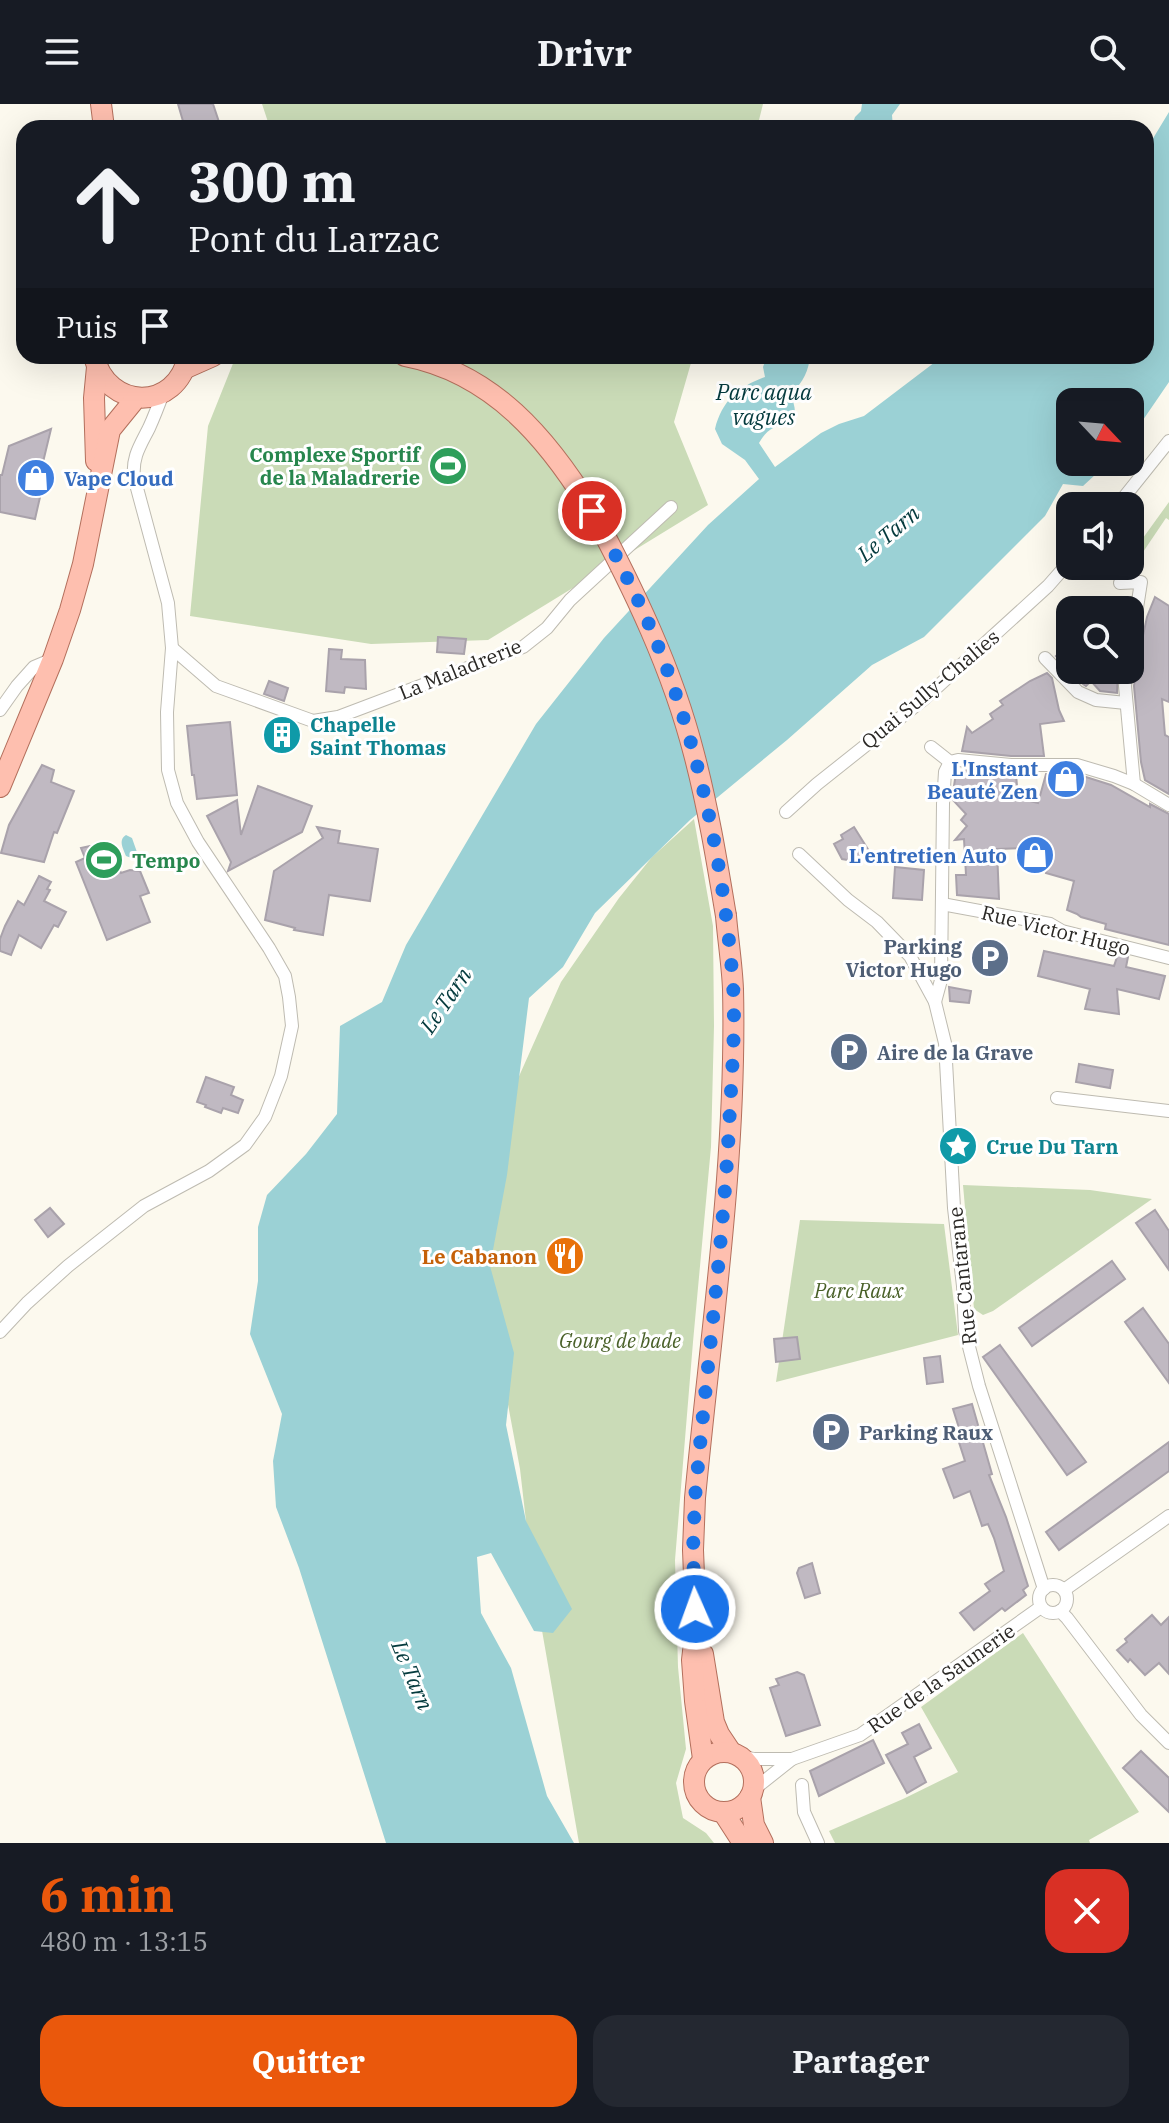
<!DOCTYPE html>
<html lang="fr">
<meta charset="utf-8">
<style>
:root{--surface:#171b24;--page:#242831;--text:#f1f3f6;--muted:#9ea1a6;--accent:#ea580c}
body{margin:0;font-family:"IBM Plex Serif",serif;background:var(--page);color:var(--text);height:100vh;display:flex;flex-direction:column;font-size:30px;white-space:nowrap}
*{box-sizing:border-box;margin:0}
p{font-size:26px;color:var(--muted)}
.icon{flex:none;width:44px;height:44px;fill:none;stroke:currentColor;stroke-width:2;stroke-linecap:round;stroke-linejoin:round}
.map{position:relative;height:1739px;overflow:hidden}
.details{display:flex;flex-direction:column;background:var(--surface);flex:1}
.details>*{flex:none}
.guide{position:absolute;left:16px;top:16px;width:1138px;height:244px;border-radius:24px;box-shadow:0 8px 32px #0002;background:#171b24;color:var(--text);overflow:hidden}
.needle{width:52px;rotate:116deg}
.controls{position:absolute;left:1056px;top:284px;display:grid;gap:16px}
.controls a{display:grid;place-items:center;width:88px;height:88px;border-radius:16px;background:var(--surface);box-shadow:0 8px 32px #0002;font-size:40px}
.pin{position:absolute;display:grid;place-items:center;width:68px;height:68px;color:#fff;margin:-34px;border:4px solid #fff;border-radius:50%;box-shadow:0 2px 8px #0007}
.me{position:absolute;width:88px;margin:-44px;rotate:358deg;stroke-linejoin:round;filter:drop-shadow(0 0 6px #0008)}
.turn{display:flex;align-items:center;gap:28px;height:168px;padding:0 40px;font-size:36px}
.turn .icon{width:104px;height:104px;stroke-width:2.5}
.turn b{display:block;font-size:56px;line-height:68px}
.then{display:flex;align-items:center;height:76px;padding:0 40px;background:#0003;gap:16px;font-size:30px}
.round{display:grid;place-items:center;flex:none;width:84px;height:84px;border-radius:24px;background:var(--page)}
.head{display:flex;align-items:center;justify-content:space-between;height:136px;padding:0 40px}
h1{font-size:48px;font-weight:700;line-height:60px;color:var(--accent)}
.action{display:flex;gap:16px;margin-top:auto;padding:16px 40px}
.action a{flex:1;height:92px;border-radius:24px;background:var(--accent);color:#fff;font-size:32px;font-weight:700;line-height:92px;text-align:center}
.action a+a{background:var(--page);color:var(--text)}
header{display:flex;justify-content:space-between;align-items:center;height:104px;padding:0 40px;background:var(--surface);font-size:36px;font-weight:700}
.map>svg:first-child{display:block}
</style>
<header><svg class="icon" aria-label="menu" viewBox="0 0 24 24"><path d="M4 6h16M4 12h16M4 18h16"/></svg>Drivr<svg class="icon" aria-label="search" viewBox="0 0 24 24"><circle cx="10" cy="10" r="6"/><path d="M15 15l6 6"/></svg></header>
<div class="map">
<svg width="1169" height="1739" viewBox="0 0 1169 1739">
<rect width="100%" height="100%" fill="#fcf9ee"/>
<g fill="#cadbb7">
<polygon points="262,0 763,0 757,24 270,24"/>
<polygon points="236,252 693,252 674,318 708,401 488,536 371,540 190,512 208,322"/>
<polygon points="1169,398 1169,416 1166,414 1137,457 1130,452"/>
<polygon points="694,715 713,822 714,922 711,1043 693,1238 675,1456 678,1563 686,1645 676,1679 683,1714 706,1729 714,1739 579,1739 532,1469 520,1365 504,1279 483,1144 508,997 561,878 619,794 652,753"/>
<polygon points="963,1081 1090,1086 1152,1095 993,1207 983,1211 974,1205"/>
<polygon points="800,1116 944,1120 958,1231 776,1278"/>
<polygon points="1023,1529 1139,1708 1089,1736 1090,1739 835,1739 829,1727 903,1695 958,1668 921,1603"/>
</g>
<g fill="#9bd1d5">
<polygon points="862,0 900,0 892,11 893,24 851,24 855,13 861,7"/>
<path d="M1169,8V278L1130,335V298H1070V358H1109L1083,382L1063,380L1045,412L924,533L872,561L787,636L690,716L595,809L563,863L529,894L507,1071L490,1162L514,1249L506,1321L526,1417L572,1505L553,1529L534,1527L491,1449L477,1453L481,1509L511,1564L547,1692L574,1739H386L299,1464L276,1403L273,1357L282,1310L250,1230L258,1177V1123L267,1091L306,1050L337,1010L340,922L382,898L406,841L536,620L604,534L708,421L759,375L745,356L722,340L715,325C722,297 738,283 765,273L763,263L767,252H810C809,265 803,280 792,287C791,298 800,309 791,319C775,321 767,325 759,339L775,363L821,329L839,320L864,312L943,252H1146V46Z"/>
<path d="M126,731L132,734L138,751L134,755L126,752C123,744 118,736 126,731Z"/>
</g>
<g fill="#c0b9c2" stroke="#a9a2ab" stroke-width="2">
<polygon points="178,0 213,0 221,24 185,24"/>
<polygon points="51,325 38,379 43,380 35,415 0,408 0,371 2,371 9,342"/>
<polygon points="1155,493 1169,502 1169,598 1162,595 1165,631 1169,633 1169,690 1145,676 1141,658 1134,582 1136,567 1134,561 1139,550 1147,513"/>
<polygon points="438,533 466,535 464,550 437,548"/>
<polygon points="1070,539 1070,566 1118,566 1117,589 1100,587 1091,577 1086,582 1083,580 1056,552"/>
<polygon points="329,545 342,546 341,555 365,556 366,585 345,583 344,589 326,587"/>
<polygon points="1047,569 1052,574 1059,606 1064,617 1040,620 1044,652 1011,652 962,647 967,623 972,629 993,615 990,610 1003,601 1000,597 1030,577"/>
<polygon points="269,577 288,584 284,597 264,590"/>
<polygon points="230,618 237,691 197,695 194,671 192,671 187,622"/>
<polygon points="276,623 288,623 288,642 283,643 276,642"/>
<polygon points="42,661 54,666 51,678 74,687 57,729 54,728 44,758 1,749 9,721"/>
<polygon points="964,666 1016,670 1018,694 1038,699 1046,670 1086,673 1111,681 1150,703 1150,700 1169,710 1169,841 1105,825 1106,820 1081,813 1077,810 1067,806 1074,777 1046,769 1047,764 1023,759 1022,744 997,745 999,795 957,791 956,771 966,771 964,735 955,736 967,722 961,716 966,710 952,695 956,669"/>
<polygon points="258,682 312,702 302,728 228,767 231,758 207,712 237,696 241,731"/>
<polygon points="317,723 340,727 338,739 378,745 370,797 329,791 323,831 294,826 295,824 265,816 274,767 323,734"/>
<polygon points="854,723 869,747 853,757 842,755 834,740 843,735 841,731"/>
<polygon points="90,742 110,743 121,769 130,766 140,767 149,789 140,792 150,818 107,836 76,758 85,754 81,744"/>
<polygon points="895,763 924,766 922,796 893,794"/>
<polygon points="39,772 51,778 47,785 50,786 44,797 66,808 58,823 54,821 41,844 19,831 11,851 0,847 0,835 5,822 18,797 24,801"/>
<polygon points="1044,847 1114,862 1118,850 1128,853 1126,863 1165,872 1159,895 1117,885 1119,910 1085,905 1090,885 1038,872"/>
<polygon points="949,883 971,887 969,899 950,897"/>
<polygon points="1079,960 1113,966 1110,984 1076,978"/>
<polygon points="206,973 234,983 231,991 243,996 238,1009 223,1004 221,1009 205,1003 206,1001 197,998"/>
<polygon points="50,1104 64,1120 48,1133 35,1116"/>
<polygon points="1155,1106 1169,1127 1169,1166 1136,1119"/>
<polygon points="1112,1157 1125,1175 1032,1242 1019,1224"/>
<polygon points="1143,1204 1169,1240 1169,1279 1125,1218"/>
<polygon points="797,1233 800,1255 776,1258 774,1235"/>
<polygon points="1000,1241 1086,1358 1067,1371 983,1253"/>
<polygon points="940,1252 943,1278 927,1280 924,1254"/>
<polygon points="972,1300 992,1370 989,1371 1006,1413 1028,1482 1023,1486 1026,1491 1005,1507 1002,1504 974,1526 960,1509 990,1487 985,1480 1004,1467 994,1434 988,1420 982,1422 970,1387 954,1394 943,1365 965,1357 955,1326 959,1324 953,1305"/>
<polygon points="1169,1338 1169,1367 1059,1446 1046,1428"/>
<polygon points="812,1459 820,1489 805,1494 797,1469 799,1464"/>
<polygon points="1152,1511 1161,1521 1169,1513 1169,1570 1159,1559 1145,1571 1130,1555 1128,1558 1117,1546 1127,1538 1125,1535"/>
<polygon points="797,1568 804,1571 805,1574 820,1621 786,1632 770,1584 779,1581 776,1575"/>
<polygon points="919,1620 931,1644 914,1653 926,1678 907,1689 886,1651 908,1640 902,1629"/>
<polygon points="873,1636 884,1659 819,1692 810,1667"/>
<polygon points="1141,1647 1169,1674 1169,1708 1123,1664"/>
</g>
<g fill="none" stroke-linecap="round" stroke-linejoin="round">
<g stroke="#bebbb1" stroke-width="14">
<g id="street">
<polyline points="1117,402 1169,337"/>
<polyline points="1120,479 1141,478 1130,549"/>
<polyline points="172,544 216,582 313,617 338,613 523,543 547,524 570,496 671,403"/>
<polyline points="1045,554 1078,588 1096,596 1126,599"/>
<polyline points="1127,566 1125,582 1134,680"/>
<polyline points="0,606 17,582 34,563 53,555"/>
<polyline points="931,643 950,658 958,656 1011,661 1077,661 1114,672 1134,680 1169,701"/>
<polyline points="786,708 817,680 924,595 1048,482 1070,457"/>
<polyline points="799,750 848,796 877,818 910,852 935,898 945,939 954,1104 963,1182 965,1227 979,1282 1044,1485"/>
<polyline points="942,800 1050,820 1062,827 1169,854"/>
<polyline points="935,898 941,876 943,700 945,668 950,658"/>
<polyline points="1057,994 1169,1007"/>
<path d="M0,1228L27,1199L68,1162L144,1102L209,1067L245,1041L265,1013L281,972L292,922L289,893L285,872L269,844L198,738L177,699L168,666L167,608L172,544L168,499L134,373C132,353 140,342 149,324C154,313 159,300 163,289"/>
<circle cx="1053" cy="1495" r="14"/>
<polyline points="1064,1486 1169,1412"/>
<polyline points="1060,1507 1067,1514 1141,1611 1169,1639"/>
<polyline points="739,1652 754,1655 792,1655 753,1686"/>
<polyline points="792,1655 860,1631 1041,1503"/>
<polyline points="802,1681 804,1708 818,1739"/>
</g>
</g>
<g stroke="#b36f5c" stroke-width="22">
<g id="primary">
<polyline points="101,0 104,24"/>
<path d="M94,252C107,307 177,308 188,252"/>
<path d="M405,252C493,269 548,335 592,407"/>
<polyline points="186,264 213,252"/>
<polyline points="96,357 94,294 97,263"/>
<polyline points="0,683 53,555 70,506 83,460 110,326 136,294"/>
<polyline points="703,1550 714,1618 719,1630 731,1648"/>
<circle cx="724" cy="1678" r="30"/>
<path d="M703,1655L695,1597L692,1556L696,1522L693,1446L695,1394C711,1225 737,1055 733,885C732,861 728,836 726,812"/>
<polyline points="750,1693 754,1721 763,1739"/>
<polyline points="723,1708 743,1739"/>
</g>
</g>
<use href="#street" stroke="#fff" stroke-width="12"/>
<use href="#primary" stroke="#febfaf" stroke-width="20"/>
<g stroke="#b36f5c" stroke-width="22" stroke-linecap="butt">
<path id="primary-bridge" d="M592,407C633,484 672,564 694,650C708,703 717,758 726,812"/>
</g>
<use href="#primary-bridge" stroke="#febfaf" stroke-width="20"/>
</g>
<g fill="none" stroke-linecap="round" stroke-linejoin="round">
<path stroke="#1a73e8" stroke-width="14" stroke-dasharray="0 25.2" d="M592,407C614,448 636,489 654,532C699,641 724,762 733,880C736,928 731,977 729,1025C722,1149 706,1271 695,1394L693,1446L695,1505"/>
</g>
<defs>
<g id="stadium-disc" transform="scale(2)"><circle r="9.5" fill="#2e9e5b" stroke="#fff"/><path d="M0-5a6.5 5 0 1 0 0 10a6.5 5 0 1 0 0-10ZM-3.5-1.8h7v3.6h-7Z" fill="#fff"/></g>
<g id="shop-disc" transform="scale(2)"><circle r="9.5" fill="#3f7fe0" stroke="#fff"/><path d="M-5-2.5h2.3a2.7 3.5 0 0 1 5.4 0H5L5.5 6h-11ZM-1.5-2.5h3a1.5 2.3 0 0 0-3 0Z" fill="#fff"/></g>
<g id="building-disc" transform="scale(2)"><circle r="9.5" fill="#0f9aa8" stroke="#fff"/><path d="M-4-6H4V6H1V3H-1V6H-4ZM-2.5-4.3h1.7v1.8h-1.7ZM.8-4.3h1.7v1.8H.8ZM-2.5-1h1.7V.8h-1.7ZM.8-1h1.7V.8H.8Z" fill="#fff"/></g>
<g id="parking-disc" transform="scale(2)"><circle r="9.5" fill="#5c6f8a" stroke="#fff"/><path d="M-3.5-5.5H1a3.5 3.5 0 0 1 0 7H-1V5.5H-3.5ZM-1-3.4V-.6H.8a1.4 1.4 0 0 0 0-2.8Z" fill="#fff"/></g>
<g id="sight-disc" transform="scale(2)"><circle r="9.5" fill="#0f9aa8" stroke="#fff"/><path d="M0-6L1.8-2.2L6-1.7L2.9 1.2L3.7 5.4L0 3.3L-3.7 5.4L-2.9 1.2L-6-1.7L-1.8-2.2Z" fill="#fff"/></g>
<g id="restaurant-disc" transform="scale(2)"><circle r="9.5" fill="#e8710a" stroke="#fff"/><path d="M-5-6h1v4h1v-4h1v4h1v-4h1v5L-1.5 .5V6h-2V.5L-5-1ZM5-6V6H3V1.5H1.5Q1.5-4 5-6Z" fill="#fff"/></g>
</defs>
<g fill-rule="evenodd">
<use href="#stadium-disc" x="448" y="362"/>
<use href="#shop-disc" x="36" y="374"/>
<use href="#building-disc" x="282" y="631"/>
<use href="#shop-disc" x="1066" y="675"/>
<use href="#shop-disc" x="1035" y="751"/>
<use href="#stadium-disc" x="104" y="756"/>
<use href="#parking-disc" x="990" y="854"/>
<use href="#parking-disc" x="849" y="948"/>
<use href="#sight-disc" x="958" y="1042"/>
<use href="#restaurant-disc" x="565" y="1152"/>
<use href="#parking-disc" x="831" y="1328"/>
</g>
<g text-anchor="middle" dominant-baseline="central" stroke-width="6" stroke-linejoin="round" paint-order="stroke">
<g font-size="20" font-weight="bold" fill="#27864d" stroke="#fff" text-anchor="end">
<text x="420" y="350">Complexe Sportif<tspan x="420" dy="23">de la Maladrerie</tspan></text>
<text x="132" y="756" text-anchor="start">Tempo</text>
</g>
<g font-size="20" font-weight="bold" fill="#366cbe" stroke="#fff" text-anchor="end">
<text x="64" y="374" text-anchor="start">Vape Cloud</text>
<text x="1038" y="664">L'Instant<tspan x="1038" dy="23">Beauté Zen</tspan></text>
<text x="1007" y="751">L'entretien Auto</text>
</g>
<g font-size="20" fill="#2a2825" stroke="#fff">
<text transform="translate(460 565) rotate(-22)">La Maladrerie</text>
<text transform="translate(930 585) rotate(-40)">Quai Sully-Chalies</text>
<text transform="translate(1056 826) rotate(14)">Rue Victor Hugo</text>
<text transform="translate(962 1172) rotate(-96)">Rue Cantarane</text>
<text transform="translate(941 1574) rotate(-35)">Rue de la Saunerie</text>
</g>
<g font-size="20" font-weight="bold" fill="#0d838f" stroke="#fff" text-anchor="start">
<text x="310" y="620">Chapelle<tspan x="310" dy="23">Saint Thomas</tspan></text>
<text x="986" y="1042">Crue Du Tarn</text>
</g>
<g font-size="20" font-weight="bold" fill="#4e5e75" stroke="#fff" text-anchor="start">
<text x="962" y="842" text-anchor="end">Parking<tspan x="962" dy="23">Victor Hugo</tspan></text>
<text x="877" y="948">Aire de la Grave</text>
<text x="859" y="1328">Parking Raux</text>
</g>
<g font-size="20" font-weight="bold" fill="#c56008" stroke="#fff" text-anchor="end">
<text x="537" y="1152">Le Cabanon</text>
</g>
<g font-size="20" font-style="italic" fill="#496028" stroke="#fff">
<text x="859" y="1186">Parc Raux</text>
<text x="620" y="1236">Gourg de bade</text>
</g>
<g font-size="22" font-style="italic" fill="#043a3d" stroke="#fff">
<text x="764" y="287">Parc aqua<tspan x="764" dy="25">vagues</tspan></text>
<text transform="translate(888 429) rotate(-40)">Le Tarn</text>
<text transform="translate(445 896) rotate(-56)">Le Tarn</text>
<text transform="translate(413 1571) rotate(67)">Le Tarn</text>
</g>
</g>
</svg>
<div class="controls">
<a><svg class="needle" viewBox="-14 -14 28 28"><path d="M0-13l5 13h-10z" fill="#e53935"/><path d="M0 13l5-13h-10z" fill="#9ea1a6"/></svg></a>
<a><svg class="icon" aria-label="sound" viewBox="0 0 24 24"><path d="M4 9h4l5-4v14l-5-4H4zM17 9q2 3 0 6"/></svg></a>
<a><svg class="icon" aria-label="search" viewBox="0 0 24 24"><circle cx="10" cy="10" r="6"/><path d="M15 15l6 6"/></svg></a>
</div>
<div class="pin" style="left:592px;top:407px;background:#d93025"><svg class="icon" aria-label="arrive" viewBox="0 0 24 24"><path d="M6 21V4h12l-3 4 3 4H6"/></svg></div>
<svg class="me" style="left:695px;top:1505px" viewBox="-20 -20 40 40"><circle r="17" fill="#1a73e8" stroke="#fff" stroke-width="3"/><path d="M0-11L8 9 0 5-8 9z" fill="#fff"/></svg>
<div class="guide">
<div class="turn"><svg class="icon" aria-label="ahead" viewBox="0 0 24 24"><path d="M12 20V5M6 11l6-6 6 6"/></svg><div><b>300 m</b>Pont du Larzac</div></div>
<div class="then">Puis<svg class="icon" aria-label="arrive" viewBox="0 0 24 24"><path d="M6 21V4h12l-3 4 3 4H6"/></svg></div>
</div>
</div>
<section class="details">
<div class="head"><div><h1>6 min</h1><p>480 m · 13:15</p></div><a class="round" style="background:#d93025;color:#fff"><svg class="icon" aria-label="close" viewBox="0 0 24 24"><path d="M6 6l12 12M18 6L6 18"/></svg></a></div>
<div class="action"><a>Quitter</a><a>Partager</a></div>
</section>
